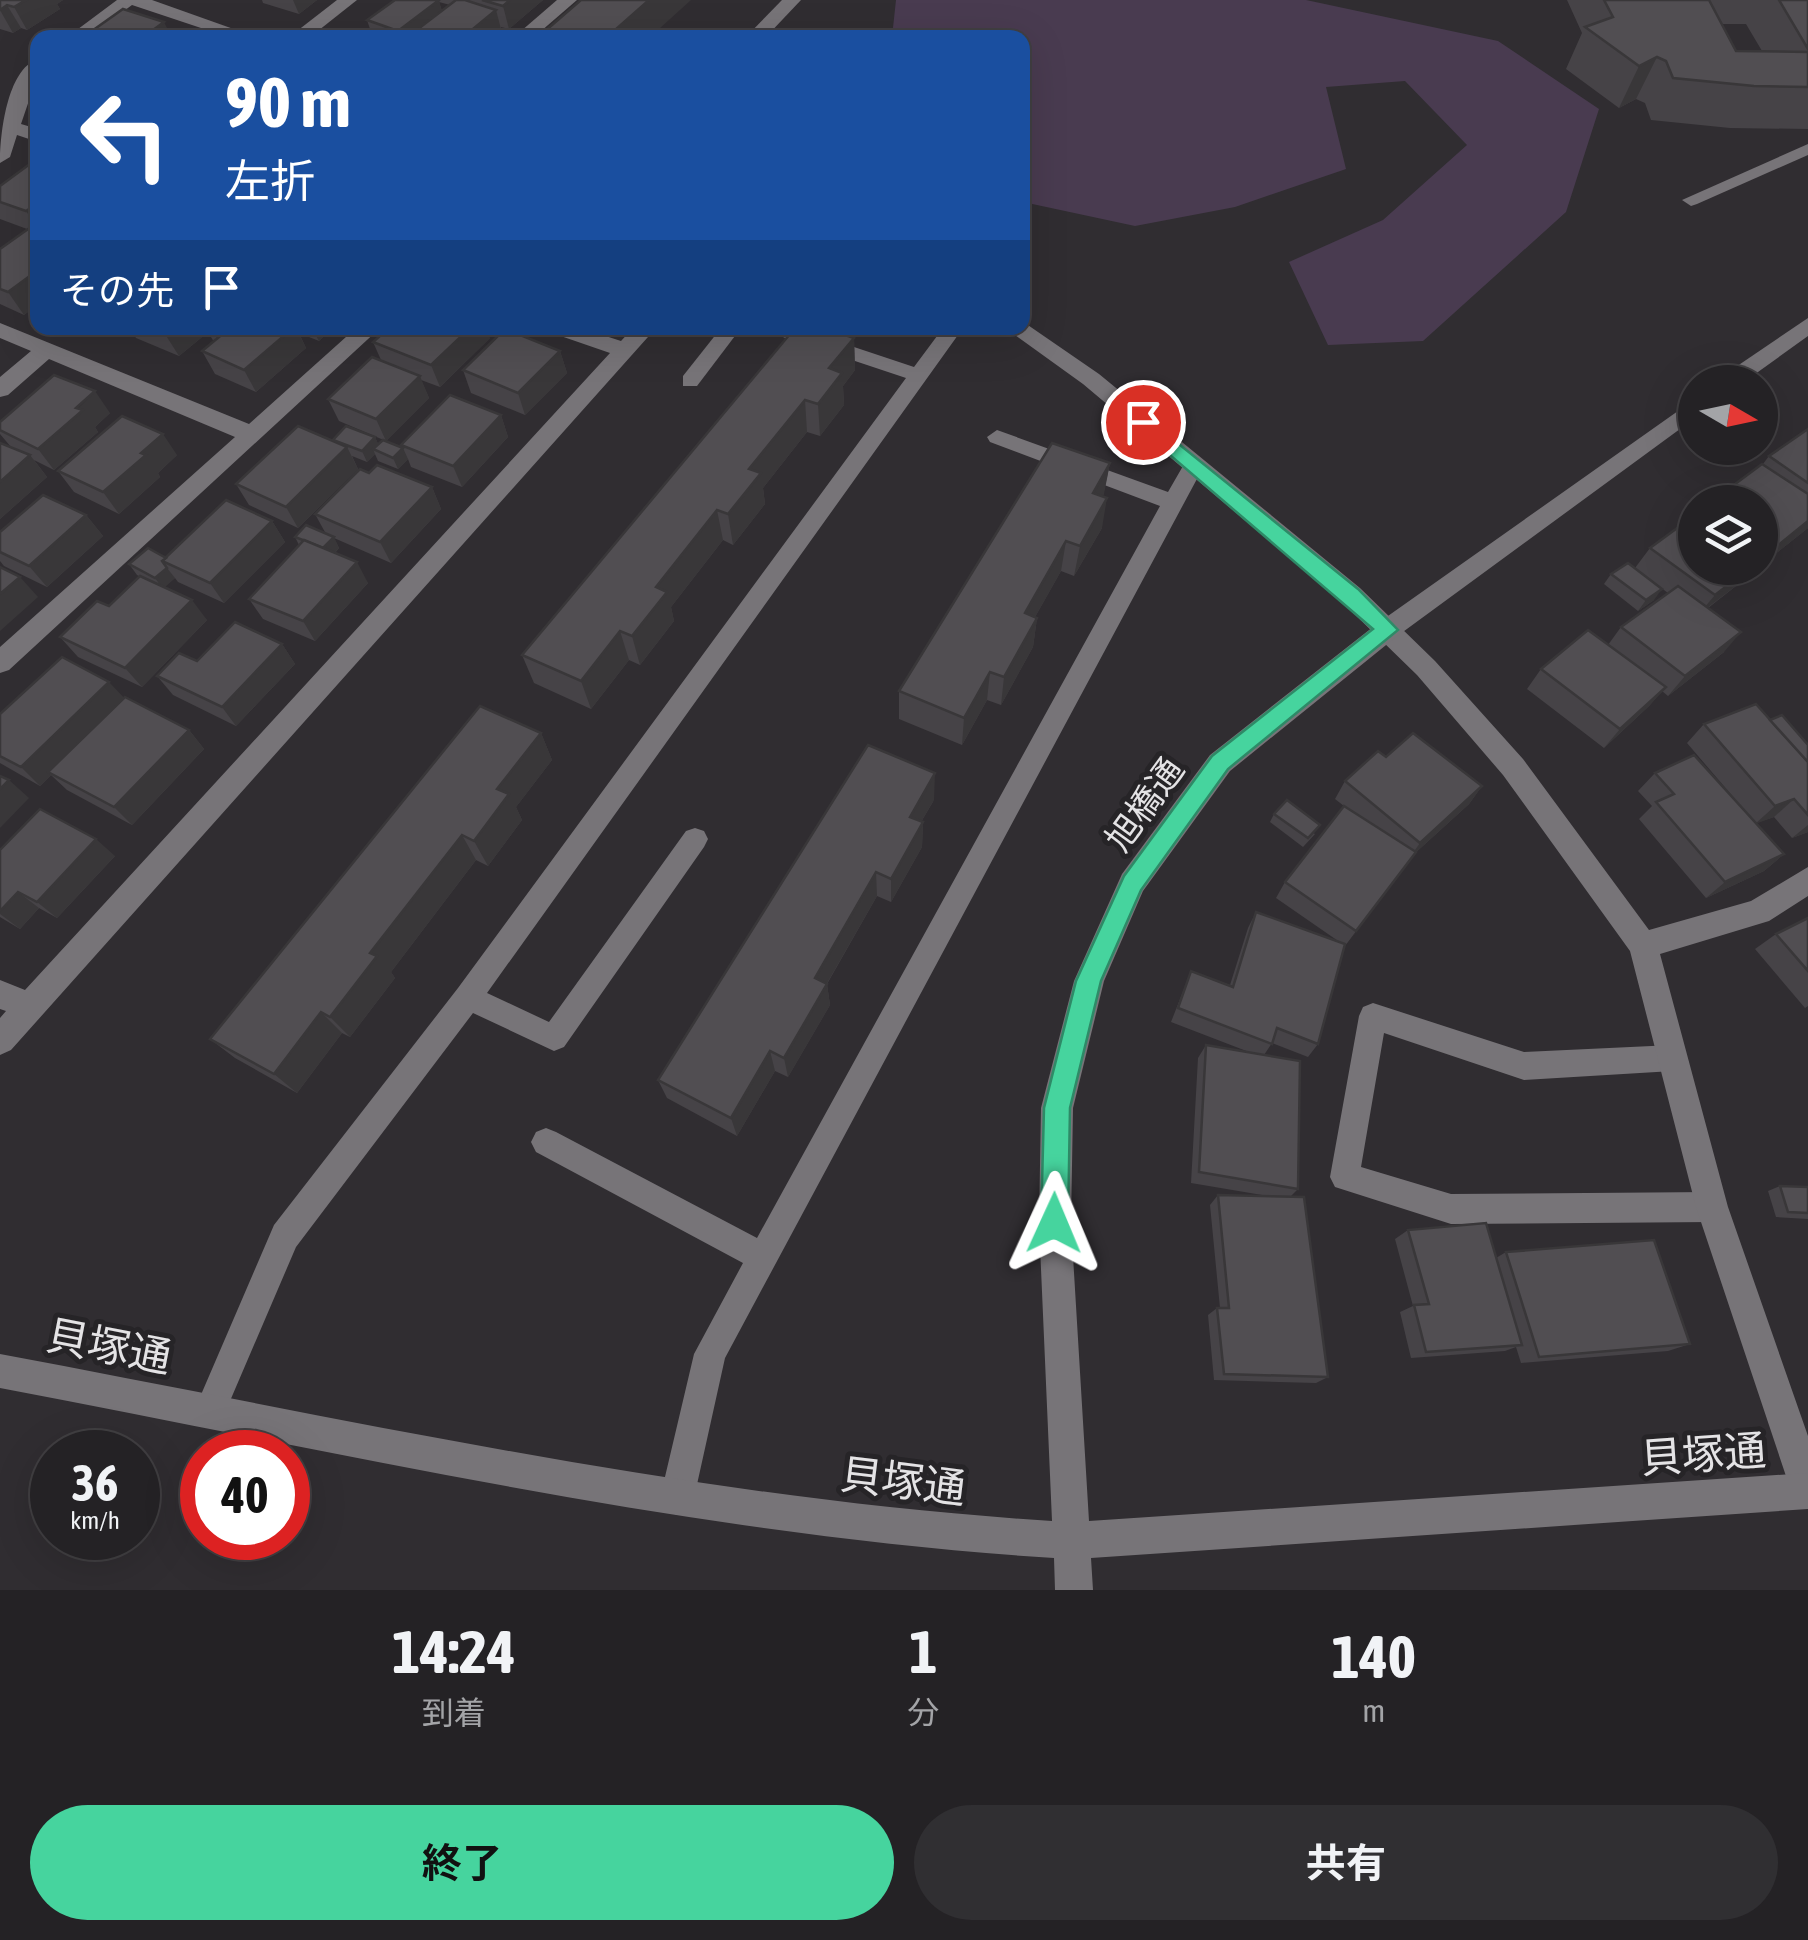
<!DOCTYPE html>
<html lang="ja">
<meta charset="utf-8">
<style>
:root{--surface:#242225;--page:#302f32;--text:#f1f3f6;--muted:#a3a4a7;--line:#413f42;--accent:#46d49e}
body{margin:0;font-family:"Asap Condensed","Noto Sans JP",sans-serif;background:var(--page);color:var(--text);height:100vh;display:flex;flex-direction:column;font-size:38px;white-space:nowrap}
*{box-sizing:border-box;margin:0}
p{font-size:32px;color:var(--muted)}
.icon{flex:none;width:55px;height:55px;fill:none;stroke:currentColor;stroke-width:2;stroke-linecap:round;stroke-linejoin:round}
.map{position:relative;height:1590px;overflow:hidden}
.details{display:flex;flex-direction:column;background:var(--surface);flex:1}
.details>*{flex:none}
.top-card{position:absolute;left:30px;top:30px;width:1000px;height:305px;border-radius:20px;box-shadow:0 10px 40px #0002,0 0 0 2px var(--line);background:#1a4fa0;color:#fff;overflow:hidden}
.needle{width:65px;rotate:99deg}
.buttons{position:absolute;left:1678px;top:365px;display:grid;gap:20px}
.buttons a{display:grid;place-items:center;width:100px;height:100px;border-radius:50%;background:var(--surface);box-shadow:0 10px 40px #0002,0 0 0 2px var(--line);font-size:50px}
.speed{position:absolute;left:30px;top:1430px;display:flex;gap:20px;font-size:50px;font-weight:700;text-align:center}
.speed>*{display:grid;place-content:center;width:130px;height:130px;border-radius:50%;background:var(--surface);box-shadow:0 10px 40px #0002,0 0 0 2px var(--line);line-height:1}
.speed small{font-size:25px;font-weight:400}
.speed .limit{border:15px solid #d22;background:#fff;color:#111}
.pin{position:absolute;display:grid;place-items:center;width:85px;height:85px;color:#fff;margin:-42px;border:5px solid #fff;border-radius:50%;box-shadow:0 2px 10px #0007}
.me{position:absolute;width:110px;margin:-55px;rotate:1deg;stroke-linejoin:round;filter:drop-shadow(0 0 8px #0008)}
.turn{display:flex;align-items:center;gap:35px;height:210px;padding:0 30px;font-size:45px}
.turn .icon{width:130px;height:130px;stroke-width:2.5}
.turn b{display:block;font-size:70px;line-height:85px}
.then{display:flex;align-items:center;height:95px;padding:0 30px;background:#0003;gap:20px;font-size:38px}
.eta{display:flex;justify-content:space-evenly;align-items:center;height:170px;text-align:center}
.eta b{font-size:60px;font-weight:700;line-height:70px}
.button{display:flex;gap:20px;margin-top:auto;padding:20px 30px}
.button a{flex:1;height:115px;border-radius:60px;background:var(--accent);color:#111;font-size:40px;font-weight:700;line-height:115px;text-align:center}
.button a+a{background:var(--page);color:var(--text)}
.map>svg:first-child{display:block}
</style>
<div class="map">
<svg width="1808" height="1590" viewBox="0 0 1808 1590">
<rect width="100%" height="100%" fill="#302d31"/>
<polygon fill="#493b50" points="896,0 1306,0 1498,41 1599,109 1566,212 1423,341 1328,345 1289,262 1383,220 1467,145 1405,81 1326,87 1346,169 1235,207 1135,226 1023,202 1022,38 892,37"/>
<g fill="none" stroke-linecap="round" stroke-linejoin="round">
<g fill="#777478" fill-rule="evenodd">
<polygon points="1808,144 1808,155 1697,204 1691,206 1682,200"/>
<polygon points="721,328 741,328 697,386 683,386 683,376"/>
<polygon points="769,328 797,328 914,367 943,328 963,328 487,993 549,1022 686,831 695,828 704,831 708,839 704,847 564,1047 554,1051 473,1013 296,1247 221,1422 210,1427 199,1422 194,1411 274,1225 458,988 906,378 771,333"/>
<polygon points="997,430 1168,492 1187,459 1201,459 1205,464 725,1358 694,1498 689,1510 677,1515 665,1510 660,1498 694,1354 743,1263 536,1152 531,1142 536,1132 546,1128 556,1132 757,1238 1160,506 990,442 987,437"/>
<polygon points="1373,1003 1524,1052 1673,1045 1683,1048 1687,1058 1683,1068 1673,1071 1524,1080 1384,1033 1361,1167 1451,1194 1712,1192 1723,1196 1727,1207 1723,1218 1712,1222 1451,1224 1335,1187 1330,1177 1359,1016 1363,1007"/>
</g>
<g fill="#777478" fill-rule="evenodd">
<polygon points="117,0 152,0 259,38 231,38 132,5 87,38 66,38"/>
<polygon points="337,0 357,0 309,38 288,38"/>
<polygon points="557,0 577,0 533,38 513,38"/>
<polygon points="782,0 801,0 765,38 745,38"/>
<path d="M38,59V74L21,124L38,129V142L17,135L10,157L0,163C0,134 7,69 38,59Z"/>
<polygon points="1022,321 1099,374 1360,588 1435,661 1523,759 1649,930 1751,901 1808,867 1808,896 1769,921 1660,954 1728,1207 1808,1436 1808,1506 1795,1501 1790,1488 1696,1207 1630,951 1503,775 1417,675 1342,602 1083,384 1012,333 1010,328 1022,328"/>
<polygon points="0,323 249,424 356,328 380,328 9,670 0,673 0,647 235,437 49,359 8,395 0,397 0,377 31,351 0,338"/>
<polygon points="550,328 581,328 621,341 633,328 656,328 11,1050 0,1055 0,1018 6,1011 0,1009 0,980 25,990 610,353 552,333"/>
</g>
<g fill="#777478" fill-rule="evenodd">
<polygon points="1808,318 1808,336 1744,382 1718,382 1721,377"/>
<path d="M1695,399V418L1396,637L1230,771L1143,891L1104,981L1073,1108L1071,1223L1089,1521L1808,1473V1509L1091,1558L1093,1590H1055L1054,1558C699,1536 349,1454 0,1388V1354C348,1419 698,1499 1052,1521L1039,1223L1041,1108L1074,981L1122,874L1210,755L1378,623Z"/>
</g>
</g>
<g fill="#464347" fill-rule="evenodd">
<polygon points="0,0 63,0 57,4 60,9 27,30 21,28 13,33 0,29"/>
<polygon points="262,0 317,0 299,14 263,3"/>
<path d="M395,0H543L509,29L501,27L502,33L497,38H421L418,30L408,38H387L371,32L367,20ZM439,2L450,5L442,11Z"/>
<path d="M1567,0H1808V129L1730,128L1651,120L1645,103L1636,99L1619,108L1566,69L1582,33ZM1722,24H1746L1762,51H1736Z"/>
<polygon points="38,158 38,304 24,315 0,304 0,249 27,229 0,219 0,186"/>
<polygon points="130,328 213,328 179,356 136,338"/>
<polygon points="214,328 333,328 319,341 299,333 306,348 256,392 215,374 202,351 214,342 208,332"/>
<polygon points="490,338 440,387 421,380 429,398 386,441 339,421 328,399 381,360 373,342"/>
<polygon points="854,338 855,370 843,386 844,405 820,436 807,432 763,488 765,504 733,545 723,540 671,607 674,621 640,665 629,660 591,709 534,683 522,655"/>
<polygon points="560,351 567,373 525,415 471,393 463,370"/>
<polygon points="110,413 95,427 98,432 54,470 34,460 47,477 0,519 0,443 11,447 0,434 0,422"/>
<polygon points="501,415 508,437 462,487 411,467 408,459 398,469 378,461 375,454 367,462 352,456 358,469 298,528 249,505 236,484 333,442 375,437 378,444 402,448 401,445"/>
<polygon points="1808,429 1808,528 1760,566 1760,502 1763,464 1769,456"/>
<polygon points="177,455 158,473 160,477 119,514 74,492 58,471"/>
<polygon points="1110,463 1103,496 1102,528 1074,576 1061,571 1035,617 1037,618 1033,647 1001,705 987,700 962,745 899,719 899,691"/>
<polygon points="369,473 432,487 441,509 391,563 334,538 339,548 335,553 368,583 315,641 263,619 249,599 299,545 295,537 326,534 315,514"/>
<polygon points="86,515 103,536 47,587 4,566 0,561 0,532"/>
<polygon points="272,521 285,542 224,603 178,582 175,578 164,587 207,620 142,687 78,657 60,637 109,606 141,577 137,575 129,564 166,558"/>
<polygon points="1650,548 1750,575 1708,608 1724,652 1668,696 1662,691 1649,706 1604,748 1527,689 1541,669 1608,645 1621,627 1668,593 1635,568"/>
<polygon points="1611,574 1654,600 1638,611 1604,584"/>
<polygon points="282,644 295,664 236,726 173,695 157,676 197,661"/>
<polygon points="124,698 189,730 204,749 132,825 67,790 51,775 40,786 0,763 0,714"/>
<polygon points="1770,720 1808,745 1808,832 1792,838 1774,817 1756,823 1784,854 1764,871 1706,898 1639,819 1652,806 1638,791 1655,773 1734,798 1687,743 1704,724"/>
<polygon points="541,733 552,760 516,807 522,820 488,866 476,860 391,972 395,978 350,1037 342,1033 297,1093 235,1058 210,1039"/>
<polygon points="1386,757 1482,786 1469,804 1414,854 1345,946 1318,1044 1308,1057 1272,1043 1264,1055 1298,1189 1290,1197 1328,1377 1316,1383 1214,1380 1208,1315 1217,1308 1220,1308 1210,1205 1218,1195 1268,1196 1191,1183 1198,1058 1206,1045 1249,1052 1171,1022 1191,971 1230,985 1248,928 1256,912 1341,943 1276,898 1285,882 1344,806 1335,799 1345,781"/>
<polygon points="934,800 921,822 923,822 922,847 891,902 877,896 827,984 830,1005 788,1077 775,1071 737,1136 667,1098 658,1080"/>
<polygon points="1274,814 1315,834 1303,847 1270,822"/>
<polygon points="0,850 115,856 57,918 39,908 20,929 0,917"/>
<polygon points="1808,918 1808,1006 1805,1008 1755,949 1776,934"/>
<polygon points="1780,1186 1808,1187 1808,1219 1776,1217 1768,1191"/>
<polygon points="1408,1230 1496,1258 1506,1252 1690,1344 1668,1351 1521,1363 1516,1347 1505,1351 1411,1358 1400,1312 1413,1306 1395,1239"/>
</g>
<g fill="#393739">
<polygon points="26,0 63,0 57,4 60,9 27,30 14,7"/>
<polygon points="293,0 317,0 299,14"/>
<polygon points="439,0 442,12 408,38 400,38 398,31"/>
<polygon points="510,0 543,0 509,29 503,6"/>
<polygon points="649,0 691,0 649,38 606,38"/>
<polygon points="7,5 21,28 13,33 0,10"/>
<polygon points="496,10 502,33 497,38 462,38"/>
<polygon points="164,22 172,38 142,38"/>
<polygon points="1657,57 1636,99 1619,108 1639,66"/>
<polygon points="38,203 38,229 26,211"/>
<polygon points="38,270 38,304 24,315 8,292"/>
<polygon points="173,328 213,328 179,356 165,334"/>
<polygon points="293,328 296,328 306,348 256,392 244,370"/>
<polygon points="312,328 333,328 319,341"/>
<polygon points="470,328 487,328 490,338 440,387 431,365"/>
<polygon points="854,338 855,370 843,386 844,405 820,436 818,404 829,368"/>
<polygon points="560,351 567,373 525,415 518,393"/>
<polygon points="420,376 429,398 386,441 376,419"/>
<polygon points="95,391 110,413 95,427 98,432 54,470 38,449"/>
<polygon points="805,400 807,432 763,488 765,504 733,545 728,514 749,469"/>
<polygon points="501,415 508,437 462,487 453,466"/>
<polygon points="163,434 177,455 158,473 160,477 119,514 103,492 141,453"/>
<polygon points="375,437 380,448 373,449 375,454 367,462 362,451"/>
<polygon points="347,447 358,469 298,528 286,507"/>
<polygon points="403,448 408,459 398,469 393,458"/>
<polygon points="30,455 47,477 0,519 0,482"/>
<polygon points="1110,463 1104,494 1088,523 1093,493"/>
<polygon points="432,487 441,509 391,563 380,542"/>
<polygon points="1107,498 1102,528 1074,576 1080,546"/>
<polygon points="717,510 723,540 671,607 674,621 640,665 632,636 656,587"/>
<polygon points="86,515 103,536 47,587 29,566"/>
<polygon points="272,521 285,542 224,603 210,583"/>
<polygon points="1808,521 1808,528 1760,566 1776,547"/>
<polygon points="334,537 339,548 329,559 323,549"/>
<polygon points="1066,541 1061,571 1021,642 1025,613"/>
<polygon points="357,562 368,583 315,641 303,621"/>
<polygon points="167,568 175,578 163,589 155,578"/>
<polygon points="1750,568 1756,568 1750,575 1698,615 1715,595"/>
<polygon points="20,577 38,597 0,631 0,594"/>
<polygon points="1662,589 1654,600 1638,611 1646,600"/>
<polygon points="192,600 207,620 142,687 125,668"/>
<polygon points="1037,618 1033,647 1001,705 1004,677"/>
<polygon points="620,631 629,660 591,709 581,681"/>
<polygon points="1741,632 1724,652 1668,696 1685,676"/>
<polygon points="282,644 295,664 236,726 222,707"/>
<polygon points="990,672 987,700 962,745 964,718"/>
<polygon points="109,682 127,701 48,772 51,775 40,786 21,767"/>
<polygon points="1666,687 1649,706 1604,748 1620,729"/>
<polygon points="189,730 204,749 132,825 114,807"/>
<polygon points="541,733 552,760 516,807 522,820 488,866 474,841 497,789"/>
<polygon points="935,773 934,800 909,842 910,817"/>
<polygon points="9,780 29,798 0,828 0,789"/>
<polygon points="1482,786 1469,804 1414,854 1346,946 1420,843"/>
<polygon points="1794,799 1774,817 1755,824 1775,806"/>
<polygon points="923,822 922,847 891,902 891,879"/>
<polygon points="1808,825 1808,832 1792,838"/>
<polygon points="462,835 476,860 391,972 395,978 350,1037 330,1017 370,953"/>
<polygon points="96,839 115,856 57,918 37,902"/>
<polygon points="1784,854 1764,871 1706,898 1725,882"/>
<polygon points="876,872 877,896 818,999 815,978"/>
<polygon points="18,892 39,908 20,929 0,914 0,911"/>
<polygon points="827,984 830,1005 788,1077 784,1058"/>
<polygon points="321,1012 342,1033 297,1093 274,1074"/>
<polygon points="770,1051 775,1071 737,1136 731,1118"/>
</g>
<g fill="#514e52" stroke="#393739" stroke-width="2.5">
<polygon points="0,0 26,0 14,7 7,5 0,10"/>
<polygon points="395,0 439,0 398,31 367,20"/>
<polygon points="456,0 465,0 496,10 462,38 444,38 418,29"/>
<polygon points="482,0 510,0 503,6"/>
<polygon points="581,0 649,0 606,38 537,38"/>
<polygon points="1604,0 1709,0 1736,51 1808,52 1808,87 1754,86 1673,78 1666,61 1657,57 1639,66 1585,27 1613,17"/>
<polygon points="1779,0 1808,0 1808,49"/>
<polygon points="123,9 164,22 142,38 82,38"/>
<polygon points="822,33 839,38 818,38"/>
<polygon points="38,158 38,203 26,211 0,202 0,186"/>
<polygon points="38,222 38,270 8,292 0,289 0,249"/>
<polygon points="150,328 173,328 165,334"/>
<polygon points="214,328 293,328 244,370 202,351 219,337 208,332"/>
<polygon points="389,328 470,328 431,365 373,342"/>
<polygon points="795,328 824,328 854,338 829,368 842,373 818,404 805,400 749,469 761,473 728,514 717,510 656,587 667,592 632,636 620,631 581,681 522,655"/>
<polygon points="505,329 560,351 518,393 463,370"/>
<polygon points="372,357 420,376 376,419 328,399"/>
<polygon points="54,375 95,391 76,408 83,410 38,449 0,430 0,422"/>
<polygon points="450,395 501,415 453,466 401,445"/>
<polygon points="122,416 163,434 141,453 146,455 103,492 58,471"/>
<polygon points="298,426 347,447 286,507 236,484"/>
<polygon points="346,426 375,437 362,451 333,440"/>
<polygon points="1808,429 1808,483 1769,456"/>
<polygon points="383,440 403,448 393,458 373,449"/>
<polygon points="0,443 30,455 0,482"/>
<polygon points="1052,443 1110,463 1093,493 1107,498 1080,546 1066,541 1025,613 1037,618 1004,677 990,672 964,718 899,691"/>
<polygon points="1762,464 1808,494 1808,521 1776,547 1760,536 1760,502 1711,502"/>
<polygon points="377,465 432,487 380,542 315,514 360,469 369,473"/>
<polygon points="43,495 86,515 29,566 0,552 0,532"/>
<polygon points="226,500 272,521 210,583 162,561"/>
<polygon points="1695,515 1695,568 1750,568 1715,595 1650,548"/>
<polygon points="306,525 334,537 323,548 295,537"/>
<polygon points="304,540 357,562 303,621 249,599"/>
<polygon points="148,548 166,558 162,561 167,568 155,578 129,564"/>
<polygon points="1760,549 1768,554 1760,560"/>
<polygon points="1628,563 1662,589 1646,600 1611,574"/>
<polygon points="0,567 20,577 0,594"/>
<polygon points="140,576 192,600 125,668 60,637 97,601 109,606"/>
<polygon points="1678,586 1741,632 1685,676 1621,627"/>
<polygon points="235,622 282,644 222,707 157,676 179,653 197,661"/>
<polygon points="1588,630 1666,687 1620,729 1541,669"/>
<polygon points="62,657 109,682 21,767 0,756 0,714"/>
<polygon points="125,697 189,730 114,807 48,772"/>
<polygon points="1756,704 1808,762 1808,815 1794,799 1775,806 1704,724"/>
<polygon points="480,706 541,733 497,789 509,794 474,841 462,835 370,953 377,956 330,1017 321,1012 274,1074 210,1039"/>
<polygon points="1782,715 1808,745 1808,762 1770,720"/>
<polygon points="1413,733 1482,786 1420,843 1345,781 1378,751 1386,757"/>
<polygon points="868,745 935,773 910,817 923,822 891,879 876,872 815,978 827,984 784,1058 770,1051 731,1118 658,1080"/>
<polygon points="1694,755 1784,854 1725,882 1656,802 1674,794 1655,773"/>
<polygon points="0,776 9,780 0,789"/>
<polygon points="1287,800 1320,825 1308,838 1274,814"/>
<polygon points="1344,806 1416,852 1356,931 1285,882"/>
<polygon points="40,809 96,839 37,902 18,892 0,911 0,850"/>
<polygon points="1256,912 1345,944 1318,1044 1277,1028 1272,1044 1178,1008 1191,971 1233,987"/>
<polygon points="1808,918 1808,971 1776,934"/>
<polygon points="1206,1045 1300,1061 1298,1189 1199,1172"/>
<polygon points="1780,1186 1808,1187 1808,1213 1788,1212"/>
<polygon points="1218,1195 1304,1197 1328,1377 1224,1374 1217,1308 1229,1308"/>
<polygon points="1486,1223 1522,1345 1426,1352 1414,1305 1429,1304 1408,1230"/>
<polygon points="1654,1240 1690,1344 1539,1357 1506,1252"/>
</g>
<polygon fill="#46d49e" stroke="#2e8a67" stroke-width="2.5" points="1143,415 1358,589 1398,630 1228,769 1141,890 1101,981 1070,1108 1068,1223 1064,1233 1054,1237 1045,1233 1041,1223 1044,1108 1076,981 1124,876 1212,756 1373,629 1136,426 1136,417"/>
<g text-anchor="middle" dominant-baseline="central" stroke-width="10" stroke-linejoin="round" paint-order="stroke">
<g font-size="35" fill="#e4e3e5" stroke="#262427">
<text transform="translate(1144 804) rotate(-54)">旭橋通</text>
</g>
<g font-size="42" fill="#e4e3e5" stroke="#262427">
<text transform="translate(109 1346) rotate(11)">貝塚通</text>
<text transform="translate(1703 1454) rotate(-4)">貝塚通</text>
<text transform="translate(903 1481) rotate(7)">貝塚通</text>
</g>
</g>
</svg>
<div class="buttons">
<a><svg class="needle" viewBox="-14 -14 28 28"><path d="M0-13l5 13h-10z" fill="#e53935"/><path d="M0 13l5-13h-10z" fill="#a3a4a7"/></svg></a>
<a><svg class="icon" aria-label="layers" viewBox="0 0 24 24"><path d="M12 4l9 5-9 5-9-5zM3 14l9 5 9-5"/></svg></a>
</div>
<div class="speed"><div>36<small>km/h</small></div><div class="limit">40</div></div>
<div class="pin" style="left:1143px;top:422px;background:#d93025"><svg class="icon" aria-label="arrive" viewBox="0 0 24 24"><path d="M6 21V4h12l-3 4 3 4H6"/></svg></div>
<svg class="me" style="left:1054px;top:1223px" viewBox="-20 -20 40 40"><path d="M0-17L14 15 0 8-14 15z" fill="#46d49e" stroke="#fff" stroke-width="4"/></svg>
<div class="top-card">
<div class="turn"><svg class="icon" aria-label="left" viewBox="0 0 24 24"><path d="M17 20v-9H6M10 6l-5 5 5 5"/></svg><div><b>90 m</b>左折</div></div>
<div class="then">その先<svg class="icon" aria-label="arrive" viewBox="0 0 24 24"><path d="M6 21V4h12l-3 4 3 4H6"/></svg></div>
</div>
</div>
<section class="details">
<div class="eta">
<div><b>14:24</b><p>到着</p></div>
<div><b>1</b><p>分</p></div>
<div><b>140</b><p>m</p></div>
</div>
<div class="button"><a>終了</a><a>共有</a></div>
</section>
